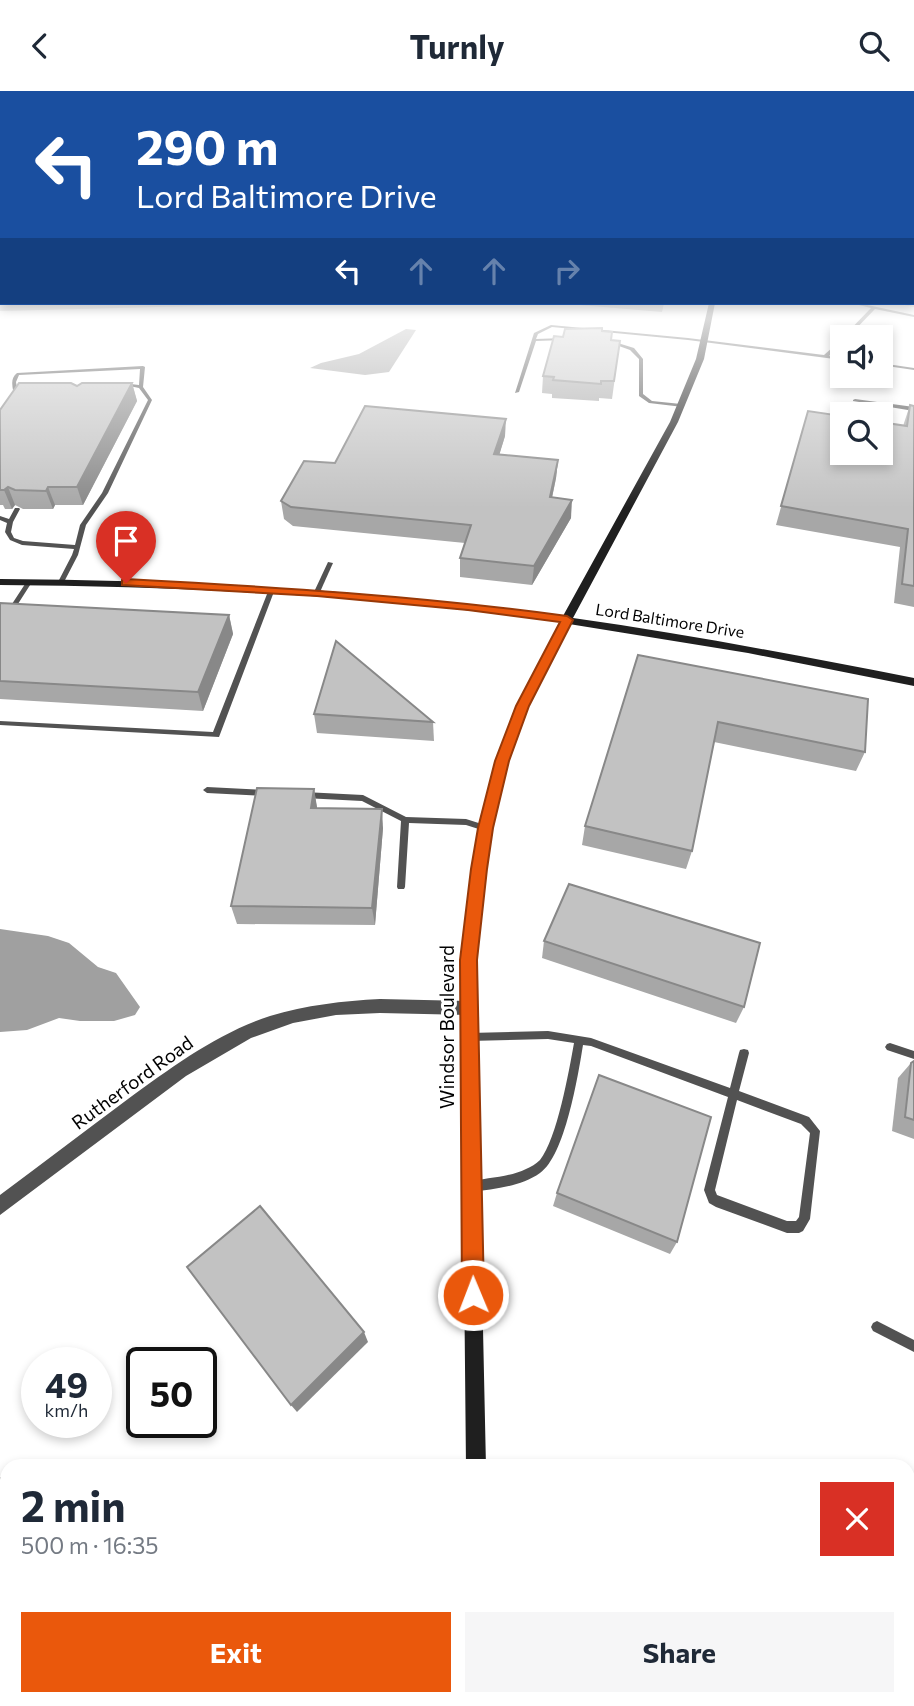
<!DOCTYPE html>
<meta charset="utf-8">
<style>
:root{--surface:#fff;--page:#f6f6f7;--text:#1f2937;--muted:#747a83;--accent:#ea580c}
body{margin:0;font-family:Commissioner,sans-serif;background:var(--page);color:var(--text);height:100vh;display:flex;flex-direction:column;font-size:26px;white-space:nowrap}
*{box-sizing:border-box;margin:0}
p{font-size:23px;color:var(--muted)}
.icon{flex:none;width:38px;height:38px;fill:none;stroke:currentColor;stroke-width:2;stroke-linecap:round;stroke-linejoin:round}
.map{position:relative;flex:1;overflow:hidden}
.details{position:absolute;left:0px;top:1368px;width:915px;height:247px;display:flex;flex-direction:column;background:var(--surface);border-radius:21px 21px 0 0;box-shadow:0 4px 10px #0003}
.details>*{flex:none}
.banner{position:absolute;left:0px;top:0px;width:915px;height:214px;box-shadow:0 4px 10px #0003;background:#1a4fa0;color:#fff;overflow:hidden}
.controls{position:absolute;left:830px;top:234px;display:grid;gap:14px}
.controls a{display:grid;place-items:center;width:63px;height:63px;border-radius:0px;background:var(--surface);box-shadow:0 4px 10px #0003;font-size:35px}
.speed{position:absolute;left:21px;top:1256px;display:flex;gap:14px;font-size:35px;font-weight:700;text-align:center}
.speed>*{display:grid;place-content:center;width:91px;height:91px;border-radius:50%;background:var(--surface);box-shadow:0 4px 10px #0003;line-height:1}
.speed small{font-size:18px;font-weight:400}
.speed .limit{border:4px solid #111;border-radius:10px;background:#fff;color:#111}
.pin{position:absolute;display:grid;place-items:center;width:60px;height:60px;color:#fff;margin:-72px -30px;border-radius:50% 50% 50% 0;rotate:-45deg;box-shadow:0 0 7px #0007}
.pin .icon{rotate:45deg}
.me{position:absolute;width:77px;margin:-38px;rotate:359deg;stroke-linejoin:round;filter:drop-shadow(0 0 5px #0008)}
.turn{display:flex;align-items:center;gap:24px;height:147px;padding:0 21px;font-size:32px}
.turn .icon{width:91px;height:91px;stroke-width:2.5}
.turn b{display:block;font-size:49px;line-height:60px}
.lanes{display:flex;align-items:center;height:66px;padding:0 21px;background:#0003;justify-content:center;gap:35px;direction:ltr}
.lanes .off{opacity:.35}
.round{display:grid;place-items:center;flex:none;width:74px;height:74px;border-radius:0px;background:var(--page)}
.overview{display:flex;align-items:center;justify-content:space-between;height:119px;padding:0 21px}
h1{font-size:42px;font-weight:700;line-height:52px}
.primary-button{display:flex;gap:14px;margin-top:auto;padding:14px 21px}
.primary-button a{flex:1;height:80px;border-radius:0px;background:var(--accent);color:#fff;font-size:28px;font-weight:700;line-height:80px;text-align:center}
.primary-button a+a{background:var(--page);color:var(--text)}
header{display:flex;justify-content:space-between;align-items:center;height:91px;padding:0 21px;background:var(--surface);font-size:32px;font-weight:700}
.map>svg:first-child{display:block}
</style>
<header><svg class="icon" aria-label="back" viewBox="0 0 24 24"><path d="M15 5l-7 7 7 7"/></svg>Turnly<svg class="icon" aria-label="search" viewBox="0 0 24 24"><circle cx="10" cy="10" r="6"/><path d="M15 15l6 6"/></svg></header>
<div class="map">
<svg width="914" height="1615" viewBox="0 0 914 1615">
<rect width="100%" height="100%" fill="#fff"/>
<g fill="#a0a0a0">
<polygon points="406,238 416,239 389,281 365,284 310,277 321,272 359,263"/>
<polygon points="0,838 48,845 69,852 98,876 116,882 140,916 135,924 114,930 80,930 59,927 27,939 0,941"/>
</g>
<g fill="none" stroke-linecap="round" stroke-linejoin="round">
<g fill="#525252" fill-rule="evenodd">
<polygon points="458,212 483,212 481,213 460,213"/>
<polygon points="851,212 858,212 914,224 914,226 875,218 847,247 842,247 871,217"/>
<polygon points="551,234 688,247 824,264 842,248 842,252 829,265 842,267 842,269 688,249 552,236 538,243 536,248 564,247 566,248 564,249 536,250 519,301 515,302 534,242"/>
<polygon points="608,249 634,257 643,268 643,303 652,310 681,313 683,314 683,316 649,312 639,305 639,268 630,259 608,251"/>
<polygon points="880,272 914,277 914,279 880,274"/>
<path d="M143,275L145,276L143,296L152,309L108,402L86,434L78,464L64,491L59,492L58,491L72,464L74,458L22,454L10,449L5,441L7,432L0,429V425L9,428L15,417H19L20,418L13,431L11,441L14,447L23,450L75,454L80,434L102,402L148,309L139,297L120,293L122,292L139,294L140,278L19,284L16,291L19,308L17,309L15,308C13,298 9,288 17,282Z"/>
<polygon points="855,308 914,316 914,320 853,310 853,309"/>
<polygon points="328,471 333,472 320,501 317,503 315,502 314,501"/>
<polygon points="29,489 32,491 16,516 0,519 0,515 12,513 27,490"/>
<polygon points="272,496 275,498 219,646 0,634 0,630 213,641 269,498"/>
<polygon points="207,696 266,699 270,702 266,705 207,702 203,699"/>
<polygon points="304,701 363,704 406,726 466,728 488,735 489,737 485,740 466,734 409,732 405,796 404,798 398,798 397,796 401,730 362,710 304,707 300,704"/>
<path d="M548,940L591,947L730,997L739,962L740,959L744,958L748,959L749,962L739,1000L809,1026L820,1040L810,1128L803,1140L799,1142H787L716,1116L709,1112L704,1099L728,1006L591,955L583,954C578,985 565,1065 540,1082C520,1096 494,1098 471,1101L467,1100L466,1096L467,1092C486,1086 508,1087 526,1078C531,1076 536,1073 540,1069C557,1048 569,980 574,952L548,948L469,950L466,949L464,946L466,943L469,942ZM737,1009L801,1033L810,1042L799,1126L796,1130H787L717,1104L715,1099Z"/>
<polygon points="890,952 914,960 914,968 887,959 885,956 887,953"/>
<polygon points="877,1230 914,1249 914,1261 873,1240 871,1236 873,1232"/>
<path d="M0,1386C10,1391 7,1402 7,1412C0,1407 0,1396 0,1386Z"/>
</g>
<path fill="#525252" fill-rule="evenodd" d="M380,908L468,910L473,912L476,917L473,922L468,924L380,922L336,924L293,932L251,947L186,985L0,1124V1104C43,1072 85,1040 128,1008C172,976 218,942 270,925C306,914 343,910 380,908Z"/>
<g fill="#1f1f1f" fill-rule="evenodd">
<path d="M709,212H715L704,268L678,331L573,527C687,543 801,565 914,587V595L748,562L569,533L528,615L508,670L492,737L475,869L486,1376H466L461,869L478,737L496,670L516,615L560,531C374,505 188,495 0,494V488C189,489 376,499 563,525L670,331L696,268Z"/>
<rect x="468" y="1608" width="24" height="7"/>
</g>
</g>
<g fill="#a7a7a7">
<polygon points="0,191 2,191 2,212 273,212 272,213 0,220"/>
<polygon points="914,191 914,216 895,212 914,212"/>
<polygon points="557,212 664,212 662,221"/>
<polygon points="602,240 611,249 620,250 612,308 599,307 599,310 552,307 552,303 542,302 543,285 563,246"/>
<polygon points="132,292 137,310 83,414 55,414 53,418 23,418 15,414 12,418 5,418 3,414 0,414 0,319 77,295"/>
<polygon points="910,314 914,315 914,516 894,512 900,456 776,434 808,320 903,335"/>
<polygon points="505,345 499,364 558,369 556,387 552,407 571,427 532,494 460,486 460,467 465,452 293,435 284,428 281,410 335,372"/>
<polygon points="0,512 229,524 233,543 203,620 0,608"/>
<polygon points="638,564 865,661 856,680 714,651 692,760 686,778 582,754 585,735"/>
<polygon points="314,623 433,631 434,650 317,642"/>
<polygon points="314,698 317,718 383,737 375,834 237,833 231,815"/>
<polygon points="544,850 744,916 736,932 542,867"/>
<polygon points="914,970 914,1048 892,1040 898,987 911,972"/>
<polygon points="557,1102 677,1151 670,1163 553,1115"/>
</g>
<g fill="#888">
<polygon points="132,292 137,310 83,414 77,396"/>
<polygon points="506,328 505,345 494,381 494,363"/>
<polygon points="558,369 556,387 548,425 550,406"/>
<polygon points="8,396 15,414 12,418 4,399"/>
<polygon points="48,396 55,414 53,418 46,400"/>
<polygon points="572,409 571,427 532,494 534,475"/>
<polygon points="229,524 233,543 203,620 198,601"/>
<polygon points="314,698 317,716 314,736 311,717"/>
<polygon points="382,718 383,737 375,834 372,817"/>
<polygon points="364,1241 368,1251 297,1321 291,1314"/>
</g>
<g fill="#c2c2c2" stroke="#888" stroke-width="2">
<rect x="0" y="191" width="2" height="15"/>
<polygon points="602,237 602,240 612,241 611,249 620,250 614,290 601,290 601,293 553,289 554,286 543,285 554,245 563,246 565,238"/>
<polygon points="19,292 71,292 77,295 82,292 132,292 77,396 48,396 46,400 15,399 8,396 4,399 0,399 0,319"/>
<polygon points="910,314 914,315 914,495 902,493 908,438 781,415 808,320 842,325 842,362 880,362 880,331 907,335"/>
<polygon points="365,315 506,328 494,363 558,369 550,406 572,409 534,475 460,467 471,434 291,416 281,410 304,370 335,372"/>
<polygon points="0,512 229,524 198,601 0,590"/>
<polygon points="336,550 433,631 314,623"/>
<polygon points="638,564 868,608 865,661 718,631 692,760 585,735"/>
<polygon points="257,697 314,698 311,717 382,718 372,817 231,815"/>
<polygon points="569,793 760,852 744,916 544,850"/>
<polygon points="914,970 914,1029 905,1026 911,972"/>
<polygon points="599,984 711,1026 677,1151 557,1102"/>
<polygon points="260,1115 364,1241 291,1314 187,1176"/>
<polygon points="908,1470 914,1476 914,1520 908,1528"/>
</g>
<linearGradient id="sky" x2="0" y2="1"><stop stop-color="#8baccb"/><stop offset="0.46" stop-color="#fff"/><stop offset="1" stop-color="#fff" stop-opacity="0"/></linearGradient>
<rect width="914" height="417" fill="url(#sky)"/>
<path fill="#ea580c" stroke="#983908" stroke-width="2" d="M126,488C274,496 420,505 567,525L573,529L529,615L509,670L493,737L487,778L477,869L484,1204L480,1212L473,1215L465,1212L462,1204L460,869L471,778L478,737L495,670L516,615L560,531L468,519L317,505L122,494V489Z"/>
<g text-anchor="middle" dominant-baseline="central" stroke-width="6" stroke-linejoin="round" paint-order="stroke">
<g font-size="16" fill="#000" stroke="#fff">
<text transform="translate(670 529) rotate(9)">Lord Baltimore Drive</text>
</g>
<g font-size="19" fill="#000" stroke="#fff">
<text transform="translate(446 936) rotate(-90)">Windsor Boulevard</text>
<text transform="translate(132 991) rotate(-36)">Rutherford Road</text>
</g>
</g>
</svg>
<div class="controls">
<a><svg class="icon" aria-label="sound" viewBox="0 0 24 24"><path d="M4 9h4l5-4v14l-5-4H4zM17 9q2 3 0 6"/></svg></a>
<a><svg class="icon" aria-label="search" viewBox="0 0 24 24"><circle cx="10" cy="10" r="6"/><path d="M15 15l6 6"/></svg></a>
</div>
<div class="speed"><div>49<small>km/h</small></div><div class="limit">50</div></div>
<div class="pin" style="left:126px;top:492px;background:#d93025"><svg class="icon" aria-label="arrive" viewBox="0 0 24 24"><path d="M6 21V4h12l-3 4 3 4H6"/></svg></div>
<svg class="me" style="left:473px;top:1204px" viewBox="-20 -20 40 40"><circle r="17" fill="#ea580c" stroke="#fff" stroke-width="3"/><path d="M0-11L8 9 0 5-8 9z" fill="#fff"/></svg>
<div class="banner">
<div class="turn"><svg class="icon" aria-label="left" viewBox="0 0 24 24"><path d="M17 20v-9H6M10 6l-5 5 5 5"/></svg><div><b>290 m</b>Lord Baltimore Drive</div></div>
<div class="lanes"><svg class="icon" aria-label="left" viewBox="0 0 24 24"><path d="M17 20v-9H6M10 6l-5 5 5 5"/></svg><svg class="icon off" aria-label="ahead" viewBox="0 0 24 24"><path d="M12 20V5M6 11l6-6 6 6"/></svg><svg class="icon off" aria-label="ahead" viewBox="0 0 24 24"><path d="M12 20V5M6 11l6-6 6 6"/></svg><svg class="icon off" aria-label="right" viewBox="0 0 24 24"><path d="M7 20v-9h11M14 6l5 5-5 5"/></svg></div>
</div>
<section class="details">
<div class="overview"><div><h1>2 min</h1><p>500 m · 16:35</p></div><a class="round" style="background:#d93025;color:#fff"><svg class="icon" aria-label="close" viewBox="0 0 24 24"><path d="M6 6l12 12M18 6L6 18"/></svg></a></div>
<div class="primary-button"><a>Exit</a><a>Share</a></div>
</section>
</div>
